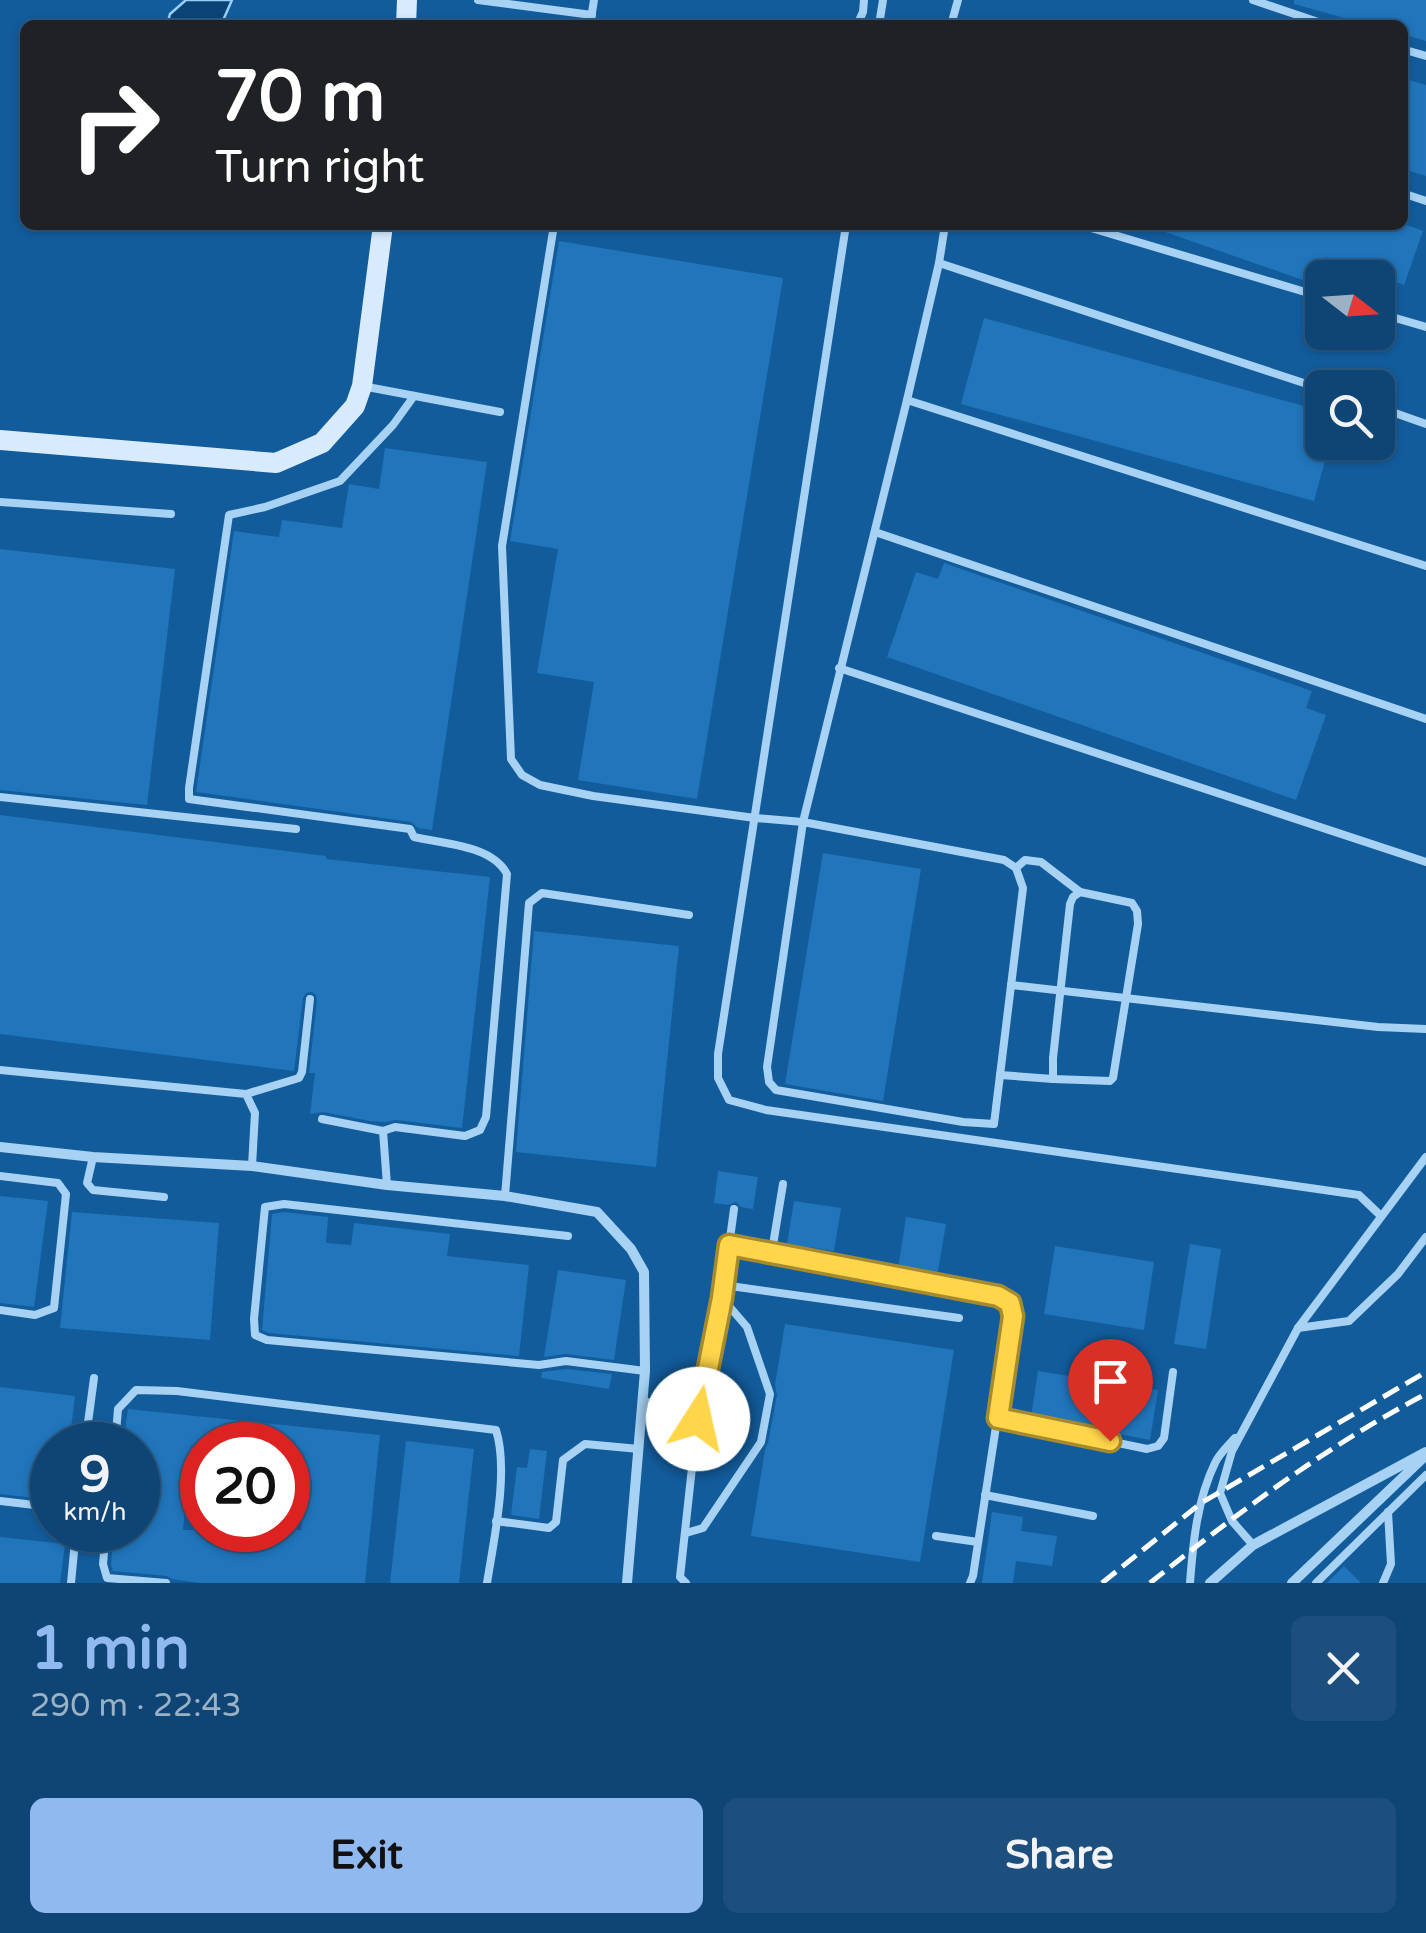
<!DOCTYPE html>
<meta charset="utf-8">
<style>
:root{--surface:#0e4575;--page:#1c4f7d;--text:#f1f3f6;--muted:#9bb1c5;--line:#2e5d87;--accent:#90b9f0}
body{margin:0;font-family:"Varela Round",sans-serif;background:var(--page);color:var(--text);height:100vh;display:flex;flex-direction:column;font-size:38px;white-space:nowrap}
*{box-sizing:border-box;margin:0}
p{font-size:32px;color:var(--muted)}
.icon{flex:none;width:55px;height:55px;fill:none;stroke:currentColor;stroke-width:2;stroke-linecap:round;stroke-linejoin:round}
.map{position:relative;height:1583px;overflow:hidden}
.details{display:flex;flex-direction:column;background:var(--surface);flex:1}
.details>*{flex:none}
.guide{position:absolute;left:20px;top:20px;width:1388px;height:210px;border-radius:15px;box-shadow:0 2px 8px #0004,0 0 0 2px var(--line);background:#202124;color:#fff;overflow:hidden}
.needle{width:65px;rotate:107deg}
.buttons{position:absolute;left:1305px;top:260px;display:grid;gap:20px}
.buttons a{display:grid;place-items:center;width:90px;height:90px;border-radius:15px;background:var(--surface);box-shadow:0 2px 8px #0004,0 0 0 2px var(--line);font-size:50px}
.speed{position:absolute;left:30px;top:1422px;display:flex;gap:20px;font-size:50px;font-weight:700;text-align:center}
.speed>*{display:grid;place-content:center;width:130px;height:130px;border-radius:50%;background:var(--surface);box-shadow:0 2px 8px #0004,0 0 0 2px var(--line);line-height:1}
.speed small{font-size:25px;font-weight:400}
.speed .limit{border:15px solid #d22;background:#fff;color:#111}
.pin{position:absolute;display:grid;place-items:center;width:85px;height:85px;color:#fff;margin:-102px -42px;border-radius:50% 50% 50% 0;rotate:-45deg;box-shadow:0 0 10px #0007}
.pin .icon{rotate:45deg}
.me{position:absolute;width:110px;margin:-55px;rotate:10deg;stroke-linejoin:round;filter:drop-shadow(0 0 8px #0008)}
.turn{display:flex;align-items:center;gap:35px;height:210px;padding:0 30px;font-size:45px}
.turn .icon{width:130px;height:130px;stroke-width:2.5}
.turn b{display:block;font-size:70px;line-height:85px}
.round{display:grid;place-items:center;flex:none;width:105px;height:105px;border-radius:15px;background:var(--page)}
.headline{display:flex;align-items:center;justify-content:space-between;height:170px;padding:0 30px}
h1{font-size:60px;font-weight:700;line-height:75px;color:var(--accent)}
.action{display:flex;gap:20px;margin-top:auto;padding:20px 30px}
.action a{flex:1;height:115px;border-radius:15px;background:var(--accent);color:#111;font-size:40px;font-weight:700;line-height:115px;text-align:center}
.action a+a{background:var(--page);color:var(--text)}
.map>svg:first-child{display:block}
</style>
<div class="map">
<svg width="1426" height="1583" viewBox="0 0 1426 1583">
<rect width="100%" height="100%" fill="#125c9c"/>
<polygon fill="#0b4578" stroke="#99cef7" stroke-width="2.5" points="186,0 232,0 221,25 167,25 170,14"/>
<g fill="#2075bb" fill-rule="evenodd">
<polygon points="1294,0 1426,0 1426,41 1402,34 1402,25 1370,25 1294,4"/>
<polygon points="1402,78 1426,85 1426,176 1402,169"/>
<polygon points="1151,225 1407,225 1423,231 1404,285 1326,257 1317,285 1151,227"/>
<polygon points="559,241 783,278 697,799 578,780 594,682 537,673 558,549 510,541"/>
<polygon points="984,318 1322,411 1322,442 1330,442 1314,501 961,404"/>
<polygon points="385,448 487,462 432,830 418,828 411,822 196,792 234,531 279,537 282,520 342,528 349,484 379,489"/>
<polygon points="0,549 175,569 147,805 0,790"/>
<polygon points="944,563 1312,691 1306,708 1326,715 1296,800 887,657 916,572 938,579"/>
<polygon points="0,815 326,856 326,859 490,877 462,1128 396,1120 385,1122 370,1121 323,1112 310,1114 315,1073 309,1073 317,1000 316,995 312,992 306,993 303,998 294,1071 0,1034"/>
<polygon points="823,853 921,869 883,1101 785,1084"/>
<polygon points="534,931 679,946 656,1167 516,1152"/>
<polygon points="718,1171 758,1177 753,1209 741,1207 736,1202 728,1205 714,1203"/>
<polygon points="0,1196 48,1201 34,1307 0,1303"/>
<polygon points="794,1201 841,1208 834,1251 787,1244"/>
<polygon points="72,1212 219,1223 210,1340 60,1328"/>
<polygon points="284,1212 328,1217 326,1243 351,1245 354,1223 450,1234 447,1256 529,1265 519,1356 269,1333 262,1330 272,1214"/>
<polygon points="906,1217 946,1224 937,1277 898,1269"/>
<polygon points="1190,1244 1221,1249 1206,1349 1174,1344"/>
<polygon points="1055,1246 1154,1262 1144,1330 1044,1314"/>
<polygon points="558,1270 626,1280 614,1360 566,1354 544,1357"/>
<polygon points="785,1324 954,1350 920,1562 751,1536 765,1450 768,1443 777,1395 775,1385"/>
<polygon points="566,1369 612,1374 609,1389 541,1378 542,1372"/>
<polygon points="1038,1371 1158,1390 1150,1440 1031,1417"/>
<polygon points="0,1387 75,1396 69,1445 52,1445 52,1500 0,1494"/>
<path d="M128,1409L380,1435L365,1583H200L172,1579L167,1576L113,1571L111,1564L114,1530H138V1445H123ZM191,1445H288V1495L305,1496L301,1530H183Z"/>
<polygon points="406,1441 474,1449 459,1583 390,1583"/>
<polygon points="530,1449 547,1451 539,1519 511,1515 517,1467 527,1468"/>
<polygon points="992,1512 1023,1517 1021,1531 1057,1536 1052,1566 1016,1561 1013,1583 982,1583"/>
<polygon points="0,1537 65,1544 60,1583 0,1583"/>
<polygon points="1344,1566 1361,1583 1327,1583"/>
</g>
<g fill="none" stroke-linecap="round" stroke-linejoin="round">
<g stroke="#a7d2f4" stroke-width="8">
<polyline points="478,0 592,15"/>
<polyline points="1253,0 1327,25"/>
<polyline points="590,25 594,0"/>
<polyline points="857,25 863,12 864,0"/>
<polyline points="879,25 883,0"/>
<polyline points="951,25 958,0"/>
<polyline points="1402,49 1426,56"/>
<polyline points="1402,193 1426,201"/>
<polyline points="554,225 502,546 511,759 522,775 540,785 593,796 755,818 803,822 1004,860 1016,868 1023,888 994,1124 963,1122 776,1090 769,1082 767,1067 803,822 907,400 939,263 945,225"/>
<polyline points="846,225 718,1054 718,1078 729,1100 766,1110 1359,1195 1381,1216"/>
<polyline points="1081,225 1322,297"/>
<polyline points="939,263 1322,389"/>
<polyline points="1378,313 1426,327"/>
<polyline points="362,386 500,412"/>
<polyline points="907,400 1426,566"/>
<polyline points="1378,407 1426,424"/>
<polyline points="0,502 171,514"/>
<polyline points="875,532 1426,719"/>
<polyline points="839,668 1426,862"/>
<polyline points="0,797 296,829"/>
<polyline points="1016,868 1025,860 1041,862 1080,892"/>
<polygon points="1080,892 1132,903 1137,911 1138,924 1113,1078 1110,1081 1053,1079 1053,1058 1070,904 1073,897"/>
<polyline points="1011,985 1378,1027 1426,1029"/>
<polyline points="0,1070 246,1094 255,1113 252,1166"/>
<polyline points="1000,1075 1053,1079"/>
<polyline points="246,1094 299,1078 302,1072 310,999"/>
<polyline points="322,1119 383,1131"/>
<polyline points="93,1157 87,1183 93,1190 164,1197"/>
<polyline points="0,1176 58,1183 66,1194 54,1308 35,1315 0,1310"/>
<path d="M387,1185L383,1131L395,1127L465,1136L480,1130L486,1117L507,874C492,845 444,844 414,837L410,829L189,799V788L229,515L265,507L340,481L393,425L414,396"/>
<polyline points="505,1196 529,903 542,893 689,915"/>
<polyline points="568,1236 284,1204 265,1207 254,1319 255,1335 267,1340 539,1365 566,1361 645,1371"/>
<polyline points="729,1245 998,1296 1010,1303 1013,1316 973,1576 970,1583"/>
<polyline points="772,1251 783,1184"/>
<polyline points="723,1285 959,1318"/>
<polyline points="1298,1328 1349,1321 1398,1274 1426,1237"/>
<polyline points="643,1401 698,1413 680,1577 686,1583"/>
<polyline points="698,1413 722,1298 734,1209"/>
<polyline points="998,1418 1147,1449 1158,1446 1164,1438 1173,1372"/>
<polyline points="85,1445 94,1378"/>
<path d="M115,1445L118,1409L136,1390L177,1391L496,1430C509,1471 494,1539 487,1583"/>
<polyline points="985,1495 1093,1516"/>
<polyline points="0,1501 52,1507"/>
<polyline points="496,1521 549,1528 556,1522 563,1460 585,1444 639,1449"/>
<polyline points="106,1530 103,1564 107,1578 166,1583"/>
<polyline points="686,1533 703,1528 761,1442 770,1394 747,1327 722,1298"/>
<polyline points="936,1536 978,1542"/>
<polyline points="1253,1545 1232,1521 1220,1493 1232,1451 1298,1328 1426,1157"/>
<polyline points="71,1583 76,1531"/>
<path d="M1190,1583C1193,1543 1197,1500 1215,1463C1219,1454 1228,1446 1235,1438"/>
<polyline points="1316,1583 1426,1475"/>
<polyline points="1383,1583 1391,1564 1388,1512"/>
</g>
<g stroke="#a7d2f4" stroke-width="10">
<polyline points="0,1147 93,1157 252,1166 387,1185 505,1196 597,1212 631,1249 644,1272 645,1371 627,1583"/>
<polyline points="1210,1583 1253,1545 1426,1452"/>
<polyline points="1292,1583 1422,1459"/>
</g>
<g stroke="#d7ebfd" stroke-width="20">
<polyline points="406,25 407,0"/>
<polyline points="0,440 276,463 322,443 355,406 362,386 383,225"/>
</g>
<g stroke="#fff" stroke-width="5" stroke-dasharray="18 8" stroke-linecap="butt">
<polyline points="1102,1583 1201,1503 1426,1372"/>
<path d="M1150,1583C1236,1514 1328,1445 1426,1394"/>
</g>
</g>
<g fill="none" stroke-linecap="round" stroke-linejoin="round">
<g stroke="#a68a30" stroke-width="25">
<polyline id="route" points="698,1419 722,1298 729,1245 998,1296 1010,1303 1013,1316 998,1418 1110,1441"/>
</g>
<use href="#route" stroke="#ffd54a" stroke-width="18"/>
</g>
</svg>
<div class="buttons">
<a><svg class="needle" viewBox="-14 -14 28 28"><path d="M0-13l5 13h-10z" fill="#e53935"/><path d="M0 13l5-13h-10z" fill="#9bb1c5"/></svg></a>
<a><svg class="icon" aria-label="search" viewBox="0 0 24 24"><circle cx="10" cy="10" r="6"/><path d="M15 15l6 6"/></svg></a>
</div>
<div class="speed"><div>9<small>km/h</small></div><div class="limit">20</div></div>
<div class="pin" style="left:1110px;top:1441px;background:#d93025"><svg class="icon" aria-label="arrive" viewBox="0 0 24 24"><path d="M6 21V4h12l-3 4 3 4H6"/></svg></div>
<svg class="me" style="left:698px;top:1419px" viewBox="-20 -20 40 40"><circle r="19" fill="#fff"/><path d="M0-13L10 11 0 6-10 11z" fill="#ffd54a"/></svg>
<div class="guide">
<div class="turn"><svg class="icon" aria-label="right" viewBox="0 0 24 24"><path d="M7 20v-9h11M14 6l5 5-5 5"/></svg><div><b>70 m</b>Turn right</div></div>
</div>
</div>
<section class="details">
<div class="headline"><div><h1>1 min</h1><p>290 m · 22:43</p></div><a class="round"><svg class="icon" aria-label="close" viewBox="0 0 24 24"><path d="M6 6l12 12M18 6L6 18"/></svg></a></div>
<div class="action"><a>Exit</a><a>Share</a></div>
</section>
